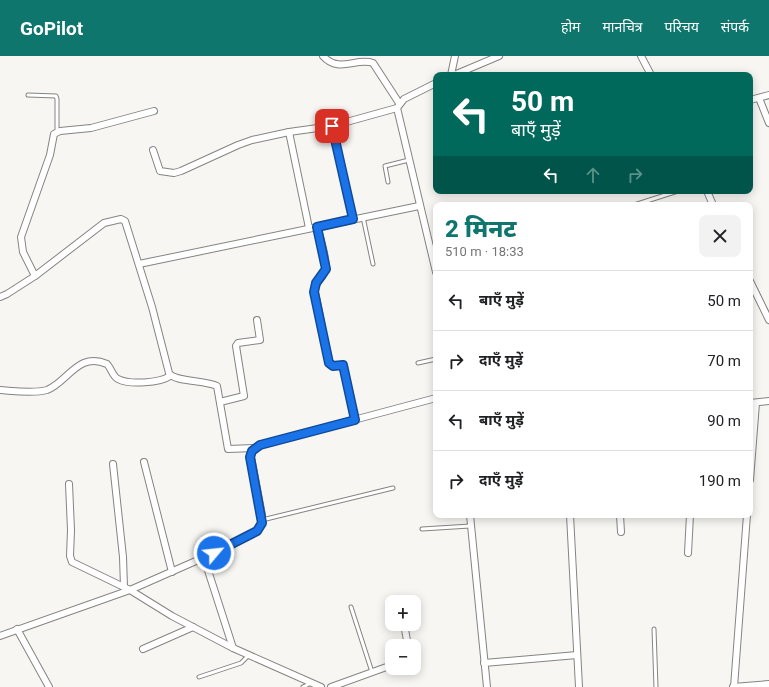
<!DOCTYPE html>
<html lang="hi">
<meta charset="utf-8">
<style>
:root{--surface:#fff;--page:#f2f2f2;--text:#202124;--muted:#757577;--line:#e0e0e0;--accent:#0f766e}
body{margin:0;font-family:Roboto,"Noto Sans Devanagari",sans-serif;background:var(--page);color:var(--text);height:100vh;display:flex;flex-direction:column;font-size:15px;white-space:nowrap}
*{box-sizing:border-box;margin:0}
p{font-size:13px;color:var(--muted)}
.icon{flex:none;width:22px;height:22px;fill:none;stroke:currentColor;stroke-width:2;stroke-linecap:round;stroke-linejoin:round}
.map{position:relative;flex:1;overflow:hidden}
.sheet{position:absolute;left:433px;top:146px;width:320px;height:316px;display:flex;flex-direction:column;background:var(--surface);border-radius:8px;box-shadow:0 2px 10px #0003}
.sheet>*{flex:none}
.guide{position:absolute;left:433px;top:16px;width:320px;height:122px;border-radius:8px;box-shadow:0 2px 10px #0003;background:#00695c;color:#fff;overflow:hidden}
.buttons{position:absolute;left:385px;top:539px;display:grid;gap:8px}
.buttons a{display:grid;place-items:center;width:36px;height:36px;border-radius:8px;background:var(--surface);box-shadow:0 2px 10px #0003;font-size:20px}
.pin{position:absolute;display:grid;place-items:center;width:34px;height:34px;color:#fff;margin:-17px;border-radius:8px;box-shadow:0 2px 6px #0006}
.me{position:absolute;width:44px;margin:-22px;rotate:62deg;stroke-linejoin:round;filter:drop-shadow(0 0 3px #0008)}
.turn{display:flex;align-items:center;gap:14px;height:84px;padding:0 12px;font-size:18px}
.turn .icon{width:52px;height:52px;stroke-width:2.5}
.turn b{display:block;font-size:28px;line-height:34px}
.lanes{display:flex;align-items:center;height:38px;padding:0 12px;background:#0003;justify-content:center;gap:20px;direction:ltr}
.lanes .off{opacity:.35}
.round{display:grid;place-items:center;flex:none;width:42px;height:42px;border-radius:8px;background:var(--page)}
.head{display:flex;align-items:center;justify-content:space-between;height:68px;padding:0 12px}
h1{font-size:24px;font-weight:800;line-height:30px;color:var(--accent)}
ul{padding:0;list-style:none}
li{display:flex;align-items:center;gap:12px;height:60px;padding:0 12px;border-top:1px solid var(--line)}
li div{flex:1}
li b{display:block;font-size:15px}
li em{font-style:normal}
header{display:flex;align-items:center;gap:24px;box-sizing:border-box;height:56px;padding:0 20px;background:var(--accent);color:#fff}
header strong{font-size:19px}
nav{display:flex;gap:22px;margin-inline-start:auto;font-size:14px}
.map>svg:first-child{display:block}
</style>
<header>
<strong>GoPilot</strong>
<nav><a>होम</a><a>मानचित्र</a><a>परिचय</a><a>संपर्क</a></nav>
</header>
<div class="map">
<svg width="769" height="631" viewBox="0 0 769 631">
<rect width="100%" height="100%" fill="#f7f6f3"/>
<g fill="none" stroke-linecap="round" stroke-linejoin="round">
<g stroke="#858481" stroke-width="5">
<g id="service">
<polyline points="28,39 56,40 57,43 57,76"/>
<polyline points="388,126 385,110 409,104"/>
<polyline points="634,149 678,135"/>
<polyline points="363,161 373,208"/>
<polyline points="418,307 436,303"/>
<polyline points="262,464 393,432"/>
<polyline points="422,473 470,470"/>
<polyline points="351,551 372,616"/>
<polyline points="654,573 656,631"/>
<polyline points="199,621 241,607 249,599"/>
<polyline points="303,631 311,627"/>
</g>
</g>
<g stroke="#858481" stroke-width="8">
<g id="minor">
<path d="M323,0C339,18 356,1 373,7L399,47"/>
<polyline points="641,0 651,19"/>
<polyline points="451,19 455,0"/>
<polyline points="454,19 499,0"/>
<polyline points="436,27 404,43 397,52 436,216"/>
<polyline points="759,42 769,67"/>
<polyline points="750,44 769,39"/>
<polyline points="332,70 353,163"/>
<polyline points="289,76 309,172"/>
<polyline points="153,94 160,115 174,117 181,115 238,89 252,84 289,76 332,70 397,52"/>
<polyline points="707,135 713,149"/>
<path d="M317,171C320,181 328,204 325,214C324,223 314,225 315,236L329,307L333,310L343,309L355,363"/>
<polyline points="139,208 419,150"/>
<polyline points="35,220 23,196 21,181 50,99 54,78 60,75 91,72 154,55"/>
<polyline points="750,225 769,264"/>
<path d="M0,241L7,238L35,220L104,167L121,163L125,165L152,251L169,317C174,326 205,324 217,330L228,393L255,392"/>
<path d="M0,334C14,335 33,338 47,334C68,326 78,295 107,308C111,312 113,321 118,323C129,329 160,327 170,320"/>
<polyline points="220,346 244,340 236,290 238,287 260,284 257,264"/>
<polyline points="750,347 769,345"/>
<polyline points="144,406 172,516"/>
<polyline points="113,408 123,501 124,531"/>
<polyline points="750,424 756,347"/>
<polyline points="69,428 71,474 70,500 72,506 130,534 172,560 233,592 321,631"/>
<polyline points="470,459 487,631"/>
<polyline points="570,459 579,631"/>
<polyline points="620,459 621,476"/>
<polyline points="688,497 690,459"/>
<polyline points="204,502 233,592"/>
<polyline points="404,568 408,590"/>
<polyline points="17,573 49,631"/>
<polyline points="0,580 130,534 214,497 257,475 262,467 262,459 251,401 252,395 260,389 436,342"/>
<polyline points="143,593 193,571"/>
<polyline points="484,607 577,599"/>
<polyline points="331,631 392,609"/>
<polyline points="733,631 769,628"/>
<polyline points="734,631 747,459"/>
</g>
</g>
<use href="#service" stroke="#fff" stroke-width="3"/>
<use href="#minor" stroke="#fff" stroke-width="6"/>
</g>
<g fill="none" stroke-linecap="round" stroke-linejoin="round">
<g stroke="#114b97" stroke-width="10">
<polyline id="route" points="214,497 257,475 262,467 250,401 252,395 260,389 355,364 343,309 333,310 329,307 314,236 316,227 326,213 317,171 353,163 332,70"/>
</g>
<use href="#route" stroke="#1a73e8" stroke-width="7"/>
</g>
</svg>
<div class="buttons">
<a>+</a>
<a>−</a>
</div>
<div class="pin" style="left:332px;top:70px;background:#d93025"><svg class="icon" aria-label="arrive" viewBox="0 0 24 24"><path d="M6 21V4h12l-3 4 3 4H6"/></svg></div>
<svg class="me" style="left:214px;top:497px" viewBox="-20 -20 40 40"><circle r="17" fill="#1a73e8" stroke="#fff" stroke-width="3"/><path d="M0-11L8 9 0 5-8 9z" fill="#fff"/></svg>
<div class="guide">
<div class="turn"><svg class="icon" aria-label="left" viewBox="0 0 24 24"><path d="M17 20v-9H6M10 6l-5 5 5 5"/></svg><div><b>50 m</b>बाएँ मुड़ें</div></div>
<div class="lanes"><svg class="icon" aria-label="left" viewBox="0 0 24 24"><path d="M17 20v-9H6M10 6l-5 5 5 5"/></svg><svg class="icon off" aria-label="ahead" viewBox="0 0 24 24"><path d="M12 20V5M6 11l6-6 6 6"/></svg><svg class="icon off" aria-label="right" viewBox="0 0 24 24"><path d="M7 20v-9h11M14 6l5 5-5 5"/></svg></div>
</div>
<section class="sheet">
<div class="head"><div><h1>2 मिनट</h1><p>510 m · 18:33</p></div><a class="round"><svg class="icon" aria-label="close" viewBox="0 0 24 24"><path d="M6 6l12 12M18 6L6 18"/></svg></a></div>
<ul>
<li><svg class="icon" aria-label="left" viewBox="0 0 24 24"><path d="M17 20v-9H6M10 6l-5 5 5 5"/></svg><div><b>बाएँ मुड़ें</b></div><em>50 m</em></li>
<li><svg class="icon" aria-label="right" viewBox="0 0 24 24"><path d="M7 20v-9h11M14 6l5 5-5 5"/></svg><div><b>दाएँ मुड़ें</b></div><em>70 m</em></li>
<li><svg class="icon" aria-label="left" viewBox="0 0 24 24"><path d="M17 20v-9H6M10 6l-5 5 5 5"/></svg><div><b>बाएँ मुड़ें</b></div><em>90 m</em></li>
<li><svg class="icon" aria-label="right" viewBox="0 0 24 24"><path d="M7 20v-9h11M14 6l5 5-5 5"/></svg><div><b>दाएँ मुड़ें</b></div><em>190 m</em></li>
</ul>
</section>
</div>
